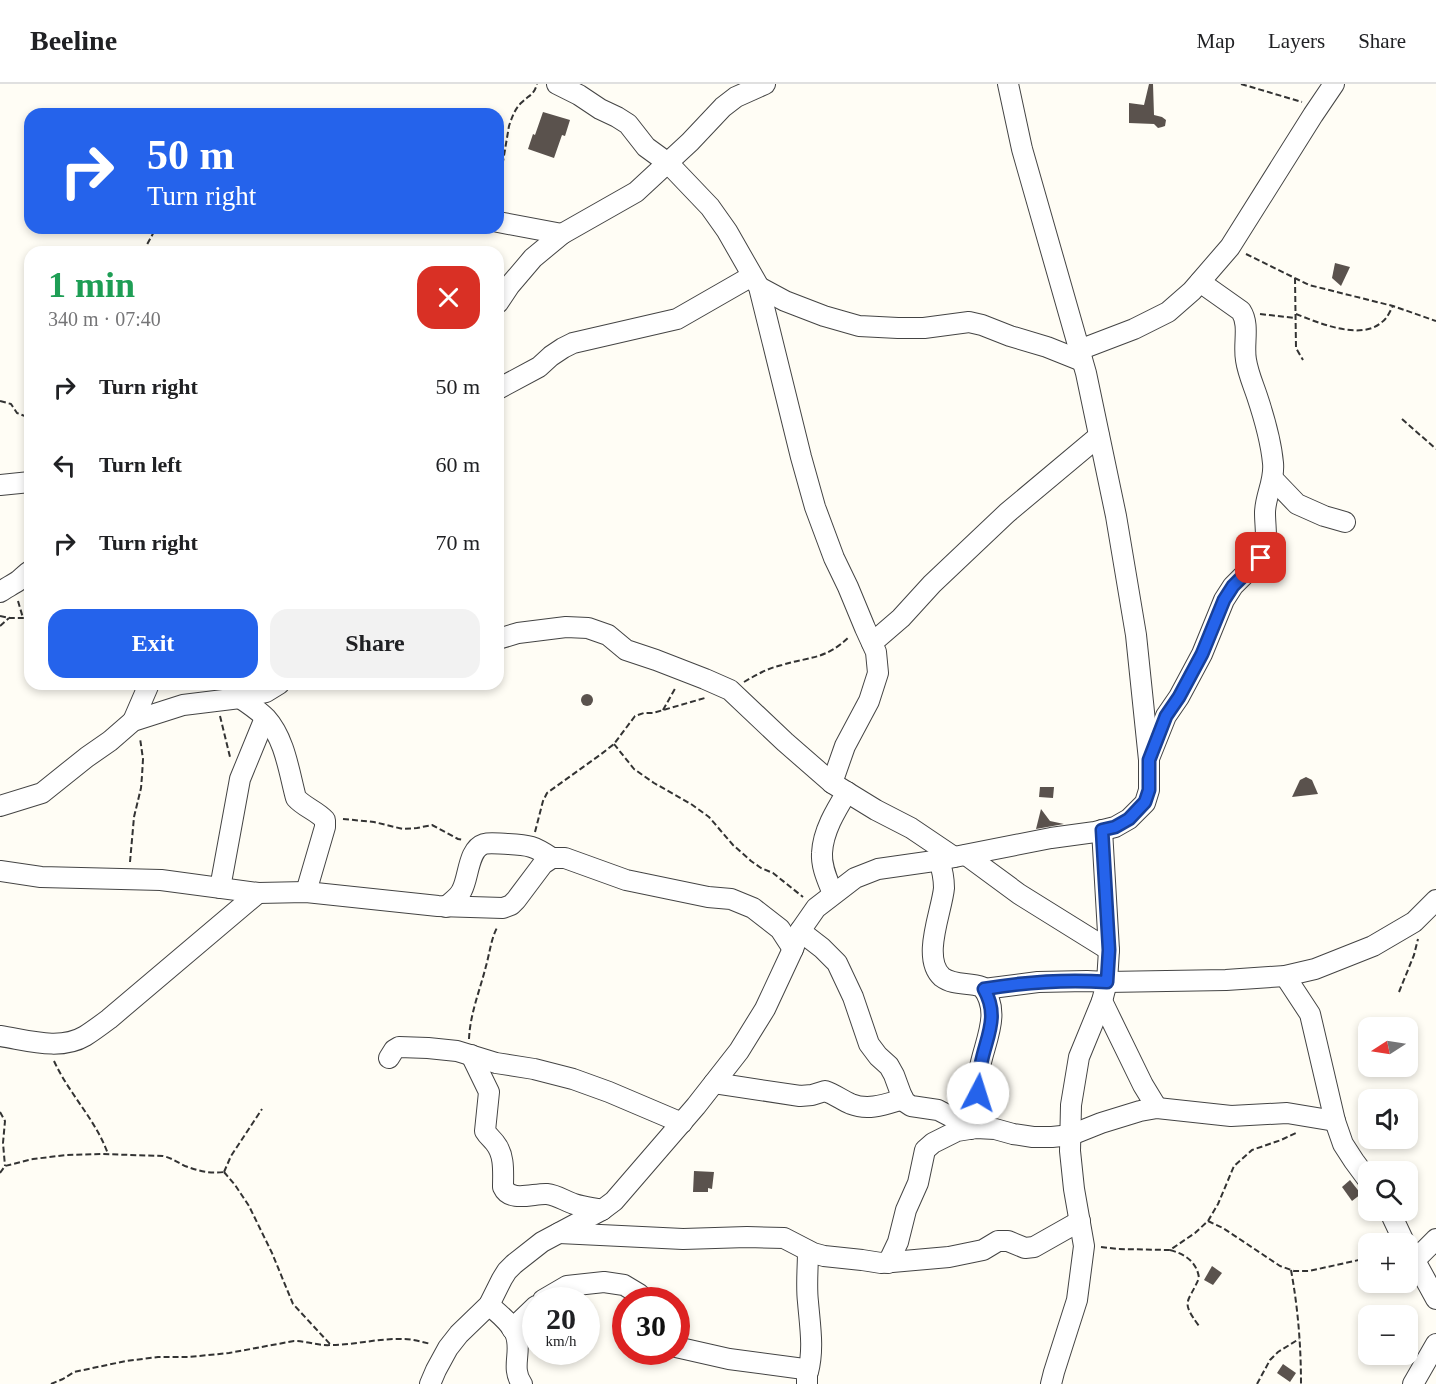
<!DOCTYPE html>
<meta charset="utf-8">
<style>
:root{--surface:#fff;--page:#f2f2f2;--text:#202124;--muted:#757577;--line:#e0e0e0;--accent:#2563eb}
body{margin:0;font-family:Georgia,serif;background:var(--page);color:var(--text);height:100vh;display:flex;flex-direction:column;font-size:22px;white-space:nowrap}
*{box-sizing:border-box;margin:0}
p{font-size:20px;color:var(--muted)}
.icon{flex:none;width:33px;height:33px;fill:none;stroke:currentColor;stroke-width:2;stroke-linecap:round;stroke-linejoin:round}
.map{position:relative;flex:1;overflow:hidden}
.sheet{position:absolute;left:24px;top:162px;width:480px;height:444px;display:flex;flex-direction:column;background:var(--surface);border-radius:18px;box-shadow:0 3px 9px #0003}
.sheet>*{flex:none}
.banner{position:absolute;left:24px;top:24px;width:480px;height:126px;border-radius:18px;box-shadow:0 3px 9px #0003;background:#2563eb;color:#fff;overflow:hidden}
.needle{width:39px;rotate:258deg}
.controls{position:absolute;left:1358px;top:933px;display:grid;gap:12px}
.controls a{display:grid;place-items:center;width:60px;height:60px;border-radius:12px;background:var(--surface);box-shadow:0 3px 9px #0003;font-size:30px}
.speed{position:absolute;left:522px;top:1203px;display:flex;gap:12px;font-size:30px;font-weight:700;text-align:center}
.speed>*{display:grid;place-content:center;width:78px;height:78px;border-radius:50%;background:var(--surface);box-shadow:0 3px 9px #0003;line-height:1}
.speed small{font-size:15px;font-weight:400}
.speed .limit{border:9px solid #d22;background:#fff;color:#111}
.pin{position:absolute;display:grid;place-items:center;width:51px;height:51px;color:#fff;margin:-26px;border-radius:12px;box-shadow:0 3px 9px #0006}
.me{position:absolute;width:66px;margin:-33px;rotate:5deg;stroke-linejoin:round;filter:drop-shadow(0 0 4px #0008)}
.turn{display:flex;align-items:center;gap:21px;height:126px;padding:0 24px;font-size:27px}
.turn .icon{width:78px;height:78px;stroke-width:2.5}
.turn b{display:block;font-size:42px;line-height:51px}
.round{display:grid;place-items:center;flex:none;width:63px;height:63px;border-radius:18px;background:var(--page)}
.overview{display:flex;align-items:center;justify-content:space-between;height:102px;padding:0 24px}
h1{font-size:36px;font-weight:600;line-height:45px;color:#1e9e55}
.action{display:flex;gap:12px;margin-top:auto;padding:12px 24px}
.action a{flex:1;height:69px;border-radius:18px;background:var(--accent);color:#fff;font-size:24px;font-weight:600;line-height:69px;text-align:center}
.action a+a{background:var(--page);color:var(--text)}
ul{padding:0;list-style:none}
li{display:flex;align-items:center;gap:18px;height:78px;padding:0 24px}
li div{flex:1}
li b{display:block;font-size:22px}
li em{font-style:normal}
header{display:flex;align-items:center;gap:36px;box-sizing:border-box;height:84px;padding:0 30px;background:var(--surface);border-bottom:2px solid var(--line)}
header strong{font-size:28px}
nav{display:flex;gap:33px;margin-inline-start:auto;font-size:21px}
.map>svg:first-child{display:block}
</style>
<header>
<strong>Beeline</strong>
<nav><a>Map</a><a>Layers</a><a>Share</a></nav>
</header>
<div class="map">
<svg width="1436" height="1300" viewBox="0 0 1436 1300">
<rect width="100%" height="100%" fill="#fffdf5"/>
<g fill="#5a524d">
<polygon points="1149,0 1153,0 1154,31 1162,33 1166,36 1165,42 1162,43 1158,44 1154,40 1129,39 1129,19 1144,21"/>
<polygon points="543,28 570,36 565,52 562,51 554,74 528,65 533,50 535,51"/>
<polygon points="1335,179 1350,183 1341,202 1332,194"/>
<circle cx="587" cy="616" r="6"/>
<polygon points="1306,693 1312,696 1318,710 1292,713 1300,696"/>
<polygon points="1040,703 1054,703 1053,714 1039,713"/>
<polygon points="1041,725 1050,737 1064,740 1036,745"/>
<polygon points="694,1087 714,1088 712,1105 708,1104 708,1108 693,1108"/>
<polygon points="1350,1096 1361,1110 1352,1117 1342,1103"/>
<polygon points="1212,1182 1222,1189 1213,1201 1204,1196"/>
<polygon points="1283,1280 1296,1289 1290,1298 1277,1289"/>
</g>
<g fill="none" stroke-linecap="round" stroke-linejoin="round">
<g stroke="#444" stroke-width="22">
<g id="minor">
<polyline points="557,0 579,11 600,25 617,33 628,40 646,63 668,79 710,123 727,147 759,203 801,373 815,423 834,474 848,503 865,544 876,568 878,589 869,617 845,662 832,699"/>
<polyline points="498,138 562,150"/>
<polyline points="759,203 785,217 824,232 859,242 898,244 924,244 969,238 982,241 1010,252 1047,263 1082,277"/>
<polyline points="498,219 510,201 533,174 562,150 636,108 690,58 723,23 736,13 765,0"/>
<polyline points="1079,266 1134,245 1168,228 1192,207 1230,163 1313,31 1334,0"/>
<polyline points="498,305 539,283 551,272 563,264 573,259 677,235 752,192"/>
<polyline points="1273,395 1297,420 1324,432 1345,438"/>
<polyline points="0,401 30,398"/>
<path d="M0,508C6,504 12,501 18,497C23,493 25,490 30,487"/>
<polyline points="498,555 518,549 566,543 588,544 608,551 626,566 656,576 705,595 730,606 785,658 832,699 876,726 911,744 954,773"/>
<polyline points="872,559 901,534 932,500 1007,429 1099,352"/>
<path d="M240,614C249,620 258,626 266,634C285,655 289,688 296,714C304,723 317,727 325,736V743L306,808"/>
<polyline points="133,637 149,600"/>
<path d="M1150,672L1166,632L1179,613L1202,570L1224,516L1233,502L1261,474C1269,461 1265,444 1265,429C1265,412 1275,397 1273,379C1271,357 1264,333 1257,312C1253,300 1248,289 1246,276C1243,260 1250,241 1241,227L1200,198"/>
<polyline points="0,722 42,709 87,673 110,657 133,637 183,621 240,614 266,608 279,600"/>
<polyline points="966,771 1019,810 1109,866"/>
<path d="M939,776C942,785 944,794 944,804C942,827 921,874 942,893C954,902 969,898 982,903C1003,929 983,960 979,988C976,1007 977,1026 981,1044"/>
<polyline points="0,787 41,793 161,796 258,809 306,808 438,822 503,824 511,821 516,816 543,780 552,774 565,774 626,796 708,813 731,815 753,824 780,845 793,865"/>
<polyline points="220,804 240,695 265,634"/>
<path d="M833,810C828,797 821,783 822,769C823,747 836,726 847,708"/>
<path d="M446,823C452,817 459,813 462,806C469,793 468,765 484,760C491,758 500,760 508,760C529,761 534,762 552,774"/>
<polyline points="800,847 822,864 837,879 853,913 869,960 878,972 889,982 894,991 901,1010 905,1018 911,1022 938,1026 961,1038 970,1045"/>
<polyline points="1285,892 1310,930 1335,1037 1343,1060 1354,1077 1368,1096"/>
<polyline points="984,905 1038,898 1087,897 1107,898 1226,896 1285,892 1315,885 1373,862 1414,838 1436,816"/>
<polyline points="1102,917 1143,1001 1157,1024"/>
<path d="M0,952C27,956 60,967 85,952C93,947 101,941 109,935L258,809"/>
<path d="M471,971L489,1008L485,1047C488,1052 492,1055 495,1059C505,1071 503,1089 503,1103C510,1119 534,1109 547,1110C557,1111 565,1117 574,1120C583,1123 593,1124 602,1126"/>
<polyline points="389,974 394,966 399,963 428,964 457,967 496,979 534,985 573,995 609,1008 682,1039"/>
<path d="M714,999L800,1012L812,1011L825,1007C834,1010 842,1016 851,1020C869,1027 886,1020 903,1015"/>
<polyline points="1389,1126 1405,1160"/>
<polyline points="559,1149 683,1155 747,1153 784,1154 813,1169 824,1172 862,1176 881,1179 949,1173 983,1166 998,1157 1008,1157 1025,1164 1034,1163 1080,1137"/>
<polyline points="1407,1162 1436,1215"/>
<polyline points="1415,1176 1436,1155"/>
<polyline points="888,1179 898,1158 906,1126 918,1099 925,1066 933,1059 957,1047 976,1044 995,1045 1013,1050 1033,1053 1052,1053 1071,1051 1101,1039 1140,1027 1157,1024 1231,1032 1287,1029 1335,1037"/>
<polyline points="543,1216 567,1202 604,1198 624,1201 639,1210 646,1216"/>
<path d="M489,1221C498,1229 510,1238 515,1249C523,1267 510,1283 522,1300"/>
<polyline points="512,1245 536,1222"/>
<polyline points="676,1263 729,1275 804,1285 807,1287 807,1300"/>
<path d="M808,1288C814,1265 810,1242 808,1218C806,1201 808,1184 808,1167"/>
<polyline points="430,1300 436,1286 448,1264 459,1250 489,1221 502,1195 507,1187 514,1180 542,1158 602,1126 614,1117 696,1022 739,967 765,925 793,865 800,847 816,824 855,794 878,785 934,777 1051,754 1095,748 1115,743 1129,735 1145,719 1149,706 1149,676 1136,551 1116,432 1086,289 1022,65 1008,0"/>
<polyline points="1051,1300 1054,1288 1077,1216 1084,1162 1074,1105 1070,1067 1071,1021 1079,973 1102,917 1107,898 1109,866 1102,746"/>
<polyline points="1413,1300 1436,1260"/>
</g>
</g>
<g stroke="#333" stroke-width="2" stroke-dasharray="6 3" stroke-linecap="butt">
<polyline points="1241,0 1302,18"/>
<path d="M498,107L509,42C512,33 515,25 521,19C529,11 534,11 537,0"/>
<polyline points="143,168 156,144"/>
<polyline points="1246,170 1309,201 1393,222 1436,237"/>
<polyline points="1295,194 1296,264 1303,276"/>
<polyline points="1260,230 1296,234"/>
<path d="M1296,230C1319,239 1361,257 1382,238C1387,235 1390,227 1393,222"/>
<polyline points="0,317 11,320 17,329 30,334"/>
<polyline points="1402,335 1436,365"/>
<polyline points="18,517 23,534"/>
<polyline points="0,532 10,534 30,534"/>
<polyline points="0,542 9,534"/>
<path d="M744,598C756,591 768,584 782,581C812,572 825,576 850,552"/>
<polyline points="663,626 676,603"/>
<polyline points="220,632 230,673"/>
<polyline points="614,660 634,685 654,699 691,720 709,733 733,761 751,777 761,784 773,789 803,813"/>
<polyline points="343,735 374,738 403,745 417,744 432,741 458,755 464,756"/>
<polyline points="535,748 543,717 547,709 600,671 614,660 635,632 644,629 653,629 705,614"/>
<polyline points="130,778 134,733 141,704 142,692 143,675 140,654"/>
<polyline points="1399,908 1414,871 1418,855"/>
<path d="M469,955C470,930 480,906 486,882C490,868 491,854 498,842"/>
<path d="M54,977C69,1010 96,1036 108,1070"/>
<polyline points="0,1028 5,1037 3,1059 5,1082"/>
<polyline points="224,1088 235,1101 249,1122 272,1169 293,1220 330,1260"/>
<polyline points="224,1088 231,1072 262,1025"/>
<path d="M0,1089L5,1082L33,1075L67,1071L101,1070L163,1072C172,1074 177,1078 185,1082C198,1087 211,1090 224,1088"/>
<polyline points="1208,1137 1223,1144 1280,1182 1294,1187 1309,1187 1368,1174"/>
<polyline points="1101,1163 1118,1165 1170,1166 1195,1149 1208,1137 1218,1120 1234,1082 1252,1066 1281,1056 1298,1048"/>
<path d="M1170,1166C1185,1170 1197,1178 1199,1194C1188,1220 1180,1216 1199,1242"/>
<path d="M1291,1186C1298,1224 1301,1262 1301,1300"/>
<path d="M51,1300L63,1295L74,1288L126,1277L158,1273H189L229,1269L294,1257C307,1257 318,1262 331,1261C355,1261 379,1254 403,1255C412,1255 422,1258 431,1260"/>
<polyline points="1257,1300 1270,1276 1278,1268 1299,1255"/>
</g>
<use href="#minor" stroke="#fff" stroke-width="20"/>
</g>
<g fill="none" stroke-linecap="round" stroke-linejoin="round">
<g stroke="#184099" stroke-width="15">
<path id="route" d="M978,1009C978,999 978,990 981,980C986,953 1000,933 984,905C1025,898 1065,895 1107,898L1109,866L1102,746L1115,743L1129,735L1145,718L1149,706V676L1166,632L1179,613L1202,570L1224,516L1233,502L1261,474"/>
</g>
<use href="#route" stroke="#2563eb" stroke-width="10"/>
</g>
</svg>
<div class="controls">
<a><svg class="needle" viewBox="-14 -14 28 28"><path d="M0-13l5 13h-10z" fill="#e53935"/><path d="M0 13l5-13h-10z" fill="#757577"/></svg></a>
<a><svg class="icon" aria-label="sound" viewBox="0 0 24 24"><path d="M4 9h4l5-4v14l-5-4H4zM17 9q2 3 0 6"/></svg></a>
<a><svg class="icon" aria-label="search" viewBox="0 0 24 24"><circle cx="10" cy="10" r="6"/><path d="M15 15l6 6"/></svg></a>
<a>+</a>
<a>−</a>
</div>
<div class="speed"><div>20<small>km/h</small></div><div class="limit">30</div></div>
<div class="pin" style="left:1261px;top:474px;background:#d93025"><svg class="icon" aria-label="arrive" viewBox="0 0 24 24"><path d="M6 21V4h12l-3 4 3 4H6"/></svg></div>
<svg class="me" style="left:978px;top:1009px" viewBox="-20 -20 40 40"><circle r="19" fill="#fff"/><path d="M0-13L10 11 0 6-10 11z" fill="#2563eb"/></svg>
<div class="banner">
<div class="turn"><svg class="icon" aria-label="right" viewBox="0 0 24 24"><path d="M7 20v-9h11M14 6l5 5-5 5"/></svg><div><b>50 m</b>Turn right</div></div>
</div>
<section class="sheet">
<div class="overview"><div><h1>1 min</h1><p>340 m · 07:40</p></div><a class="round" style="background:#d93025;color:#fff"><svg class="icon" aria-label="close" viewBox="0 0 24 24"><path d="M6 6l12 12M18 6L6 18"/></svg></a></div>
<ul>
<li><svg class="icon" aria-label="right" viewBox="0 0 24 24"><path d="M7 20v-9h11M14 6l5 5-5 5"/></svg><div><b>Turn right</b></div><em>50 m</em></li>
<li><svg class="icon" aria-label="left" viewBox="0 0 24 24"><path d="M17 20v-9H6M10 6l-5 5 5 5"/></svg><div><b>Turn left</b></div><em>60 m</em></li>
<li><svg class="icon" aria-label="right" viewBox="0 0 24 24"><path d="M7 20v-9h11M14 6l5 5-5 5"/></svg><div><b>Turn right</b></div><em>70 m</em></li>
</ul>
<div class="action"><a>Exit</a><a>Share</a></div>
</section>
</div>
